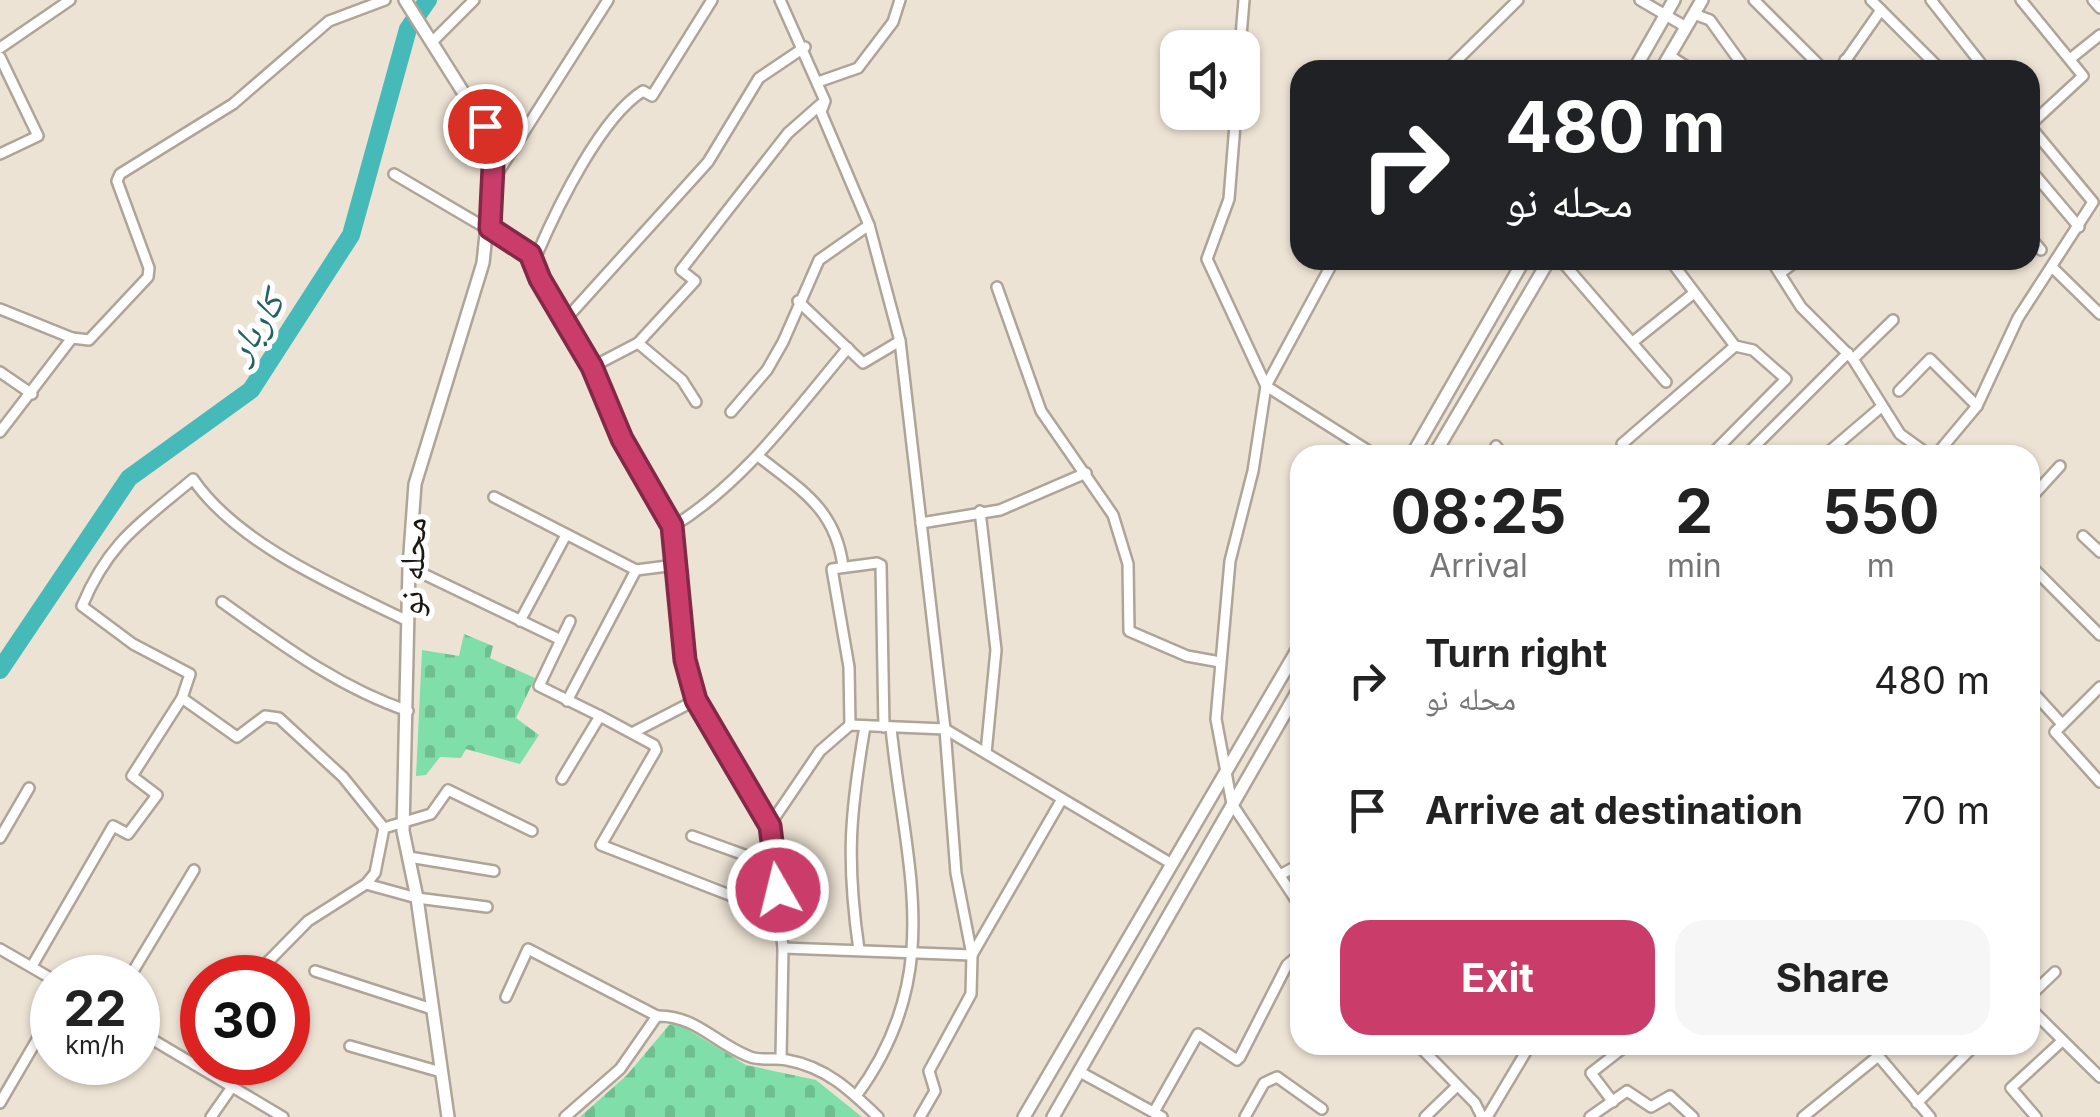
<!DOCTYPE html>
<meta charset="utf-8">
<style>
:root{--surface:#fff;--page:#f6f6f6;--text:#222;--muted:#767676;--accent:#ca3d6b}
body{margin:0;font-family:Inter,"Noto Naskh Arabic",sans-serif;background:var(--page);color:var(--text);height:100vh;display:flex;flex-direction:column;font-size:38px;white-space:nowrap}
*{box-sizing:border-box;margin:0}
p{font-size:32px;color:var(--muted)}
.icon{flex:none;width:55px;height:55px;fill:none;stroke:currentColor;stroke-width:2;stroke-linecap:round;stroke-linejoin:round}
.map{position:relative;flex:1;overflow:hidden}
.details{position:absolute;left:1290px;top:445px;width:750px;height:610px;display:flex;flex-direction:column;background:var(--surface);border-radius:30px;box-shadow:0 2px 8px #0004}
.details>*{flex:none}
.hud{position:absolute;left:1290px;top:60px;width:750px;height:210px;border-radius:30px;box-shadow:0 2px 8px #0004;background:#202124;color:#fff;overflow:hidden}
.buttons{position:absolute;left:1160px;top:30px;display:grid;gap:20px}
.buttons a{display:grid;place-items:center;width:100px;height:100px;border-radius:20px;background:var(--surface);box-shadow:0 2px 8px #0004;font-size:50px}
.speed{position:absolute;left:30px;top:955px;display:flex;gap:20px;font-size:50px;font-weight:700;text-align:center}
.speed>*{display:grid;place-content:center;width:130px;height:130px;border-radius:50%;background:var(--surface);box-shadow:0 2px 8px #0004;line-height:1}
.speed small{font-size:25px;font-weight:400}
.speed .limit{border:15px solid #d22;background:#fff;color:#111}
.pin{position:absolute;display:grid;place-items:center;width:85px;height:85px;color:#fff;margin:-42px;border:5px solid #fff;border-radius:50%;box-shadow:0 2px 10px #0007}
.me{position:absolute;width:110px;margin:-55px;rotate:352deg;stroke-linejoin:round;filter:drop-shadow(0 0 8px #0008)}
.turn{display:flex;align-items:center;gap:35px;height:210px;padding:0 50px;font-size:45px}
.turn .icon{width:130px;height:130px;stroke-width:2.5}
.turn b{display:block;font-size:70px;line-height:85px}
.eta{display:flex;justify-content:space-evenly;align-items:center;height:170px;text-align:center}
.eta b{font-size:60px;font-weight:700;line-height:70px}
.cta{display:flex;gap:20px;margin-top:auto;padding:20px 50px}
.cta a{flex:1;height:115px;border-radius:30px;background:var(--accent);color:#fff;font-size:40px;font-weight:700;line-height:115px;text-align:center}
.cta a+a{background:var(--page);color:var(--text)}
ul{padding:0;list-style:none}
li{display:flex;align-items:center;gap:30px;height:130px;padding:0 50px}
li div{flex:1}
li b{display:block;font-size:38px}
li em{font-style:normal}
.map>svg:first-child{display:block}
</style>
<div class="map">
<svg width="2100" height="1117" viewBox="0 0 2100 1117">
<defs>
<pattern id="cemetery-stones" width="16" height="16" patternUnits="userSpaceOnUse" patternTransform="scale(2.5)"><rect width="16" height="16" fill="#80dea8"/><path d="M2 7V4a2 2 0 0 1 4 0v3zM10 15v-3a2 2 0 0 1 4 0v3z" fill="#6ebe90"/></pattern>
</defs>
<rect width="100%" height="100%" fill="#ede3d5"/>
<g fill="url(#cemetery-stones)">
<polygon points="464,634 493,646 490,658 535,678 516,718 539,735 520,764 466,749 461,758 440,757 426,775 416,776 422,650 459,656"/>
<polygon points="670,1024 679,1024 746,1065 816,1080 862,1117 580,1117 627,1075"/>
</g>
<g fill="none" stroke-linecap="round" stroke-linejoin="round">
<polyline stroke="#46b9b9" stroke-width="18" points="0,670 129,478 251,390 351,235 408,29 428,0"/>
<g stroke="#aea497" stroke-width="14">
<g id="minor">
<polyline points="780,0 825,101 821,112 869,225 900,341 945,729 956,873 972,955 971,994 929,1071 935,1091 920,1117"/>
<polyline points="1640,0 1686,27"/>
<polyline points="1754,0 1824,70"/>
<polyline points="1871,0 1941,70"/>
<polyline points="1931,0 1986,70"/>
<polyline points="2021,0 2083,76 2030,125"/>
<polyline points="2093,0 2100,8"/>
<polyline points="1694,14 1710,20 1746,70"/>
<polyline points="434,40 474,0"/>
<polyline points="0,48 70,0"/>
<polyline points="1240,48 1244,0"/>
<polyline points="1670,56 1692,70"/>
<polyline points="0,57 38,136 0,154"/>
<polyline points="2070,59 2100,35"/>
<polyline points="1845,60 1858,70"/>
<polyline points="1447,70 1518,0"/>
<polyline points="1839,70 1881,10"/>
<polyline points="818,82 858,68 893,22 900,0"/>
<polyline points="1236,112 1229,199 1207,259 1266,386 1375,455"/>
<polyline points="2030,169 2079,227"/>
<polyline points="394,174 530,254 540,279 592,367 622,439 672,527 685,660 696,700 769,826 783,948 781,1059"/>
<polyline points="494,179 608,0"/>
<polyline points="2030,237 2041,250"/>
<path d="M530,254L538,252C558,206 601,117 643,91L652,96L712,0"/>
<polyline points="1568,260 1565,265 1666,382"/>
<polyline points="1670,260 1735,346 1753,350 1786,379 1711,455"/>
<polyline points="1771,260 1801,307 1853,359 1900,434 1929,455"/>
<polyline points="2052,267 2100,314"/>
<polyline points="1782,272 1798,260"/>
<polyline points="997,287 1041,411 1113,515 1128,564 1129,631 1187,656 1220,662"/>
<polyline points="798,301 863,363 900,341"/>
<polyline points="0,309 72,338"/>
<polyline points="565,320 708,162 759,78 805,47"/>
<polyline points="1634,341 1694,293"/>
<polyline points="638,343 682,380 696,402"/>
<polyline points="1853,359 1893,320"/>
<polyline points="592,367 638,343 695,281 681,270 788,133 821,104"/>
<polyline points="0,372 32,394"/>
<polyline points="1899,391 1930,359 1977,406"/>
<polyline points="731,412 767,370 783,342 819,260 869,225"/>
<polyline points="0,432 72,338 89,340 148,277 149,268 117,181 120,174 233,104 329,21 385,0"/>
<polyline points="1496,446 1503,455"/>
<polyline points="1631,455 1622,444 1735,346"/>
<polyline points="1746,455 1848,353"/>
<polyline points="1825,455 1880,408"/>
<polyline points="1936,455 1977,406 2018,318 2093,202 2030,126"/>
<path d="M758,456C801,490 836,509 843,567"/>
<polyline points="494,497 636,570 676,565"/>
<polyline points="2030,499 2060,466"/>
<polyline points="980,511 996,650 986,753"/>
<polyline points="921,523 1000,510 1086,473"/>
<path d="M672,527C744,483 794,412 848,348"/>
<polyline points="2083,536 2100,552"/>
<polyline points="2030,565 2100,635"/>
<polyline points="409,567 561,640"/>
<path d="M222,602C281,644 338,687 408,711"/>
<polyline points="520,621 566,535"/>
<polyline points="570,621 539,686 600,716"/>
<polyline points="2100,687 2055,732 2100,782"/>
<polyline points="2030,689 2062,724"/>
<polyline points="182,698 237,737 265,716 279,718 343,777 384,828"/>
<polyline points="567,701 636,570"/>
<polyline points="850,725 849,667 832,569 877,563 881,565 884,727"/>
<polyline points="632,733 696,700"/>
<polyline points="562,779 600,716 654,745 656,750 601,845 781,915"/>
<polyline points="769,826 820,751 850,725 945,729 1172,864"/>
<polyline points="692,836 775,866"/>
<polyline points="0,838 29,788"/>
<polyline points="409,857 494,871"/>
<polyline points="1282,874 1300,864"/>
<polyline points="366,884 417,898 487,907"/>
<polyline points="1300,906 1232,804 1216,719 1230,561 1253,471 1266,386 1334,260"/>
<polyline points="783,948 972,955 1062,799"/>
<polyline points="0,949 52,979"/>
<path d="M859,950C846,860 850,814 865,726"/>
<path d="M32,966L113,826L128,834L157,795L132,776L182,698L190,674L133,644L82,606C109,541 141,523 193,479C237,544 338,587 408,621"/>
<polyline points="315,971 432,1009"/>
<polyline points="129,978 194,870"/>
<polyline points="252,978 308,921 366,884 375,873 384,828 431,814 448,790 532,831"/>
<polyline points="2030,996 2055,972"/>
<polyline points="506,997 528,949 657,1016"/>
<polyline points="2030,1008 2100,1077"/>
<polyline points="138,1031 283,1117"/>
<polyline points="1418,1045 1475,1103 1482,1117"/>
<polyline points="1869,1045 1930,1117"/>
<polyline points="350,1046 441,1072"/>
<polyline points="194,1064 202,1050"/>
<polyline points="1080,1072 1162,1117"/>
<path d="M856,1096C947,974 905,865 891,728"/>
<polyline points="1613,1102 1591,1073 1627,1045"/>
<polyline points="0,1103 52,1014"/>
<polyline points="1917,1103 1975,1045"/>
<polyline points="1154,1112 1198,1034 1237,1060 1240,1057 1287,965 1300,954"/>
<polyline points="211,1117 232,1087"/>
<path d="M565,1117L620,1069L657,1016C695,1015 715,1043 748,1056C761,1062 773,1057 787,1060C826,1067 850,1090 878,1117"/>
<polyline points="1245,1117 1264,1083 1277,1077 1322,1109"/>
<polyline points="1425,1117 1457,1086"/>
<polyline points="1487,1117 1530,1045"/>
<polyline points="1590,1117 1627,1091 1651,1107 1670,1096 1693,1117"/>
<polyline points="1803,1117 1877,1057"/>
<polyline points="2036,1117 2011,1088 2062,1041"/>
</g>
</g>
<g stroke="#aea497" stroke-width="16">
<g id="tertiary">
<polyline points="405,0 485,127 493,167 483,263 415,484 409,567 403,831 417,898 448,1117"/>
<polyline points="1634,70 1674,0"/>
<polyline points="1661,70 1702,0"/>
<polyline points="1412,455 1524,260"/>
<polyline points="1434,455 1549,260"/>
<polyline points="1024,1117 1300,645"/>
<polyline points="1053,1117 1300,687"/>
</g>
</g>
<use href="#minor" stroke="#fff" stroke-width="9"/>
<use href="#tertiary" stroke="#fff" stroke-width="11"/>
</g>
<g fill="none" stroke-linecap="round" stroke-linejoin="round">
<g stroke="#832846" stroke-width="25">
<polyline id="route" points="485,126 493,167 490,228 530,254 540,279 592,367 622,439 672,526 685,660 696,700 770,826 778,890"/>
</g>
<use href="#route" stroke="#ca3d6b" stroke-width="18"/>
</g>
<g text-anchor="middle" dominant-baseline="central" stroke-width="10" stroke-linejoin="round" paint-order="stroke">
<g font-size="35" fill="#1b1813" stroke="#fff">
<text transform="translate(411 567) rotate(-88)">محله نو</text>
</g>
<g font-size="38" font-style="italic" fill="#236262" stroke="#fff">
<text transform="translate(254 326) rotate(-57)">کاربار</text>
</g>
</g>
</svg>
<div class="buttons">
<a><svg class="icon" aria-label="sound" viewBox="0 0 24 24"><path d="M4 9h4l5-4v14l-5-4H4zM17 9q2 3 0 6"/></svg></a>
</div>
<div class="speed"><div>22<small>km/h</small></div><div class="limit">30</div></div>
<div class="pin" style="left:485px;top:126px;background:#d93025"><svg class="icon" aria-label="arrive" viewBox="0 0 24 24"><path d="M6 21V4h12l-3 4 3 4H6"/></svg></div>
<svg class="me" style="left:778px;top:890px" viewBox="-20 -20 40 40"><circle r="17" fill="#ca3d6b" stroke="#fff" stroke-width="3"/><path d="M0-11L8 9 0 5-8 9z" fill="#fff"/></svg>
<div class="hud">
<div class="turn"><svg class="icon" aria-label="right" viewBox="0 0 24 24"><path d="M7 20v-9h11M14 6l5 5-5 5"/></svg><div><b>480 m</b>محله نو</div></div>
</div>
<section class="details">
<div class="eta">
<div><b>08:25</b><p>Arrival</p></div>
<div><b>2</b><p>min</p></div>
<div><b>550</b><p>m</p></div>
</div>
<ul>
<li><svg class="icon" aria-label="right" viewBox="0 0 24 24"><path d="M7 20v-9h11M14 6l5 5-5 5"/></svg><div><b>Turn right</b><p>محله نو</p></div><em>480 m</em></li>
<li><svg class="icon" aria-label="arrive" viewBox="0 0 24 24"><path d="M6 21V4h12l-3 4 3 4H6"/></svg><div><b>Arrive at destination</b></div><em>70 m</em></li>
</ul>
<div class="cta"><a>Exit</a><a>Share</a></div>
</section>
</div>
